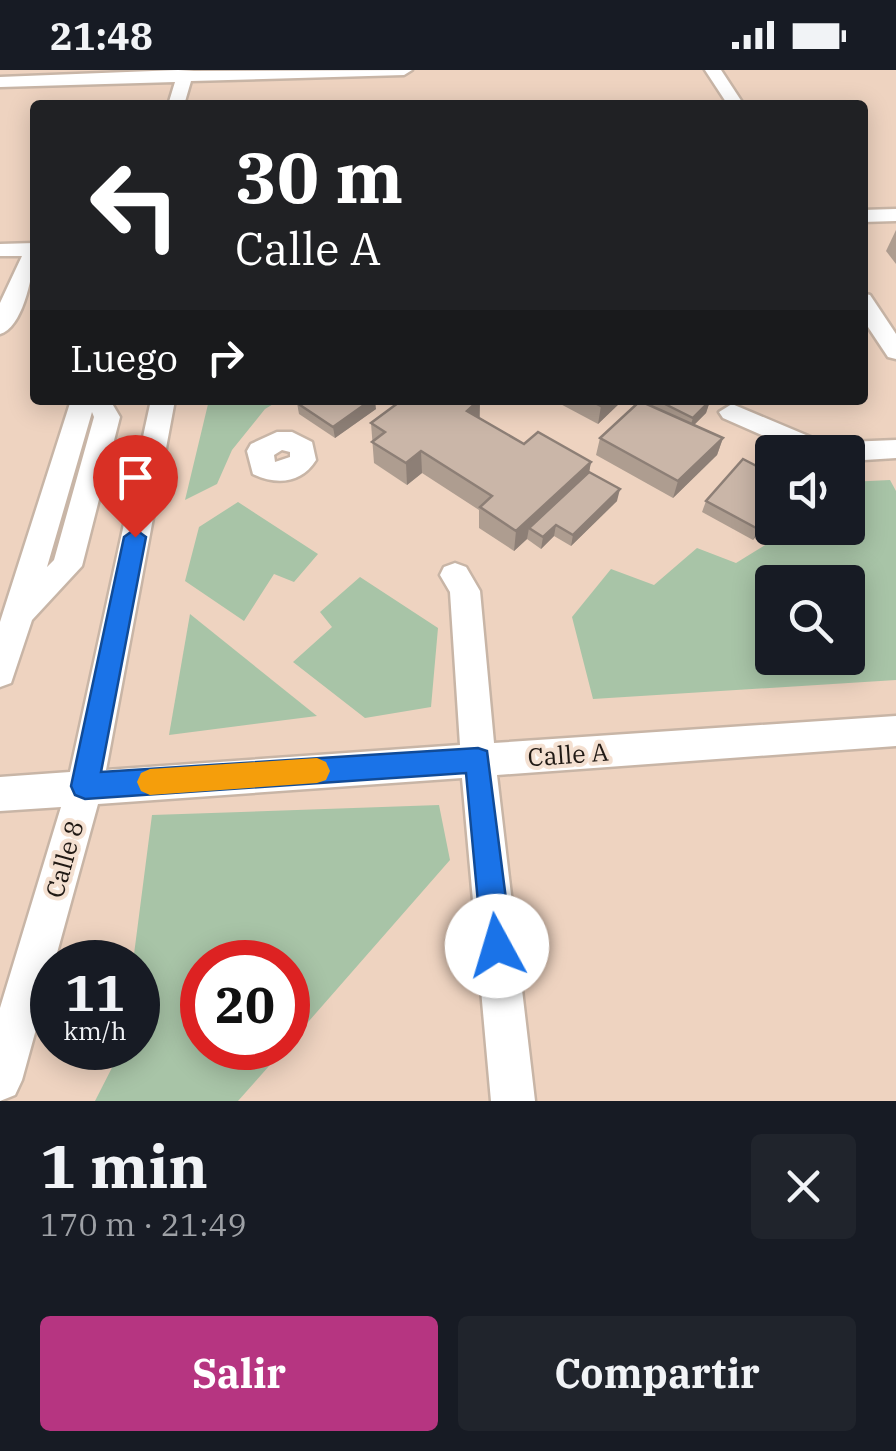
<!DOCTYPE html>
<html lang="es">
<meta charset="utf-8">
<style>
:root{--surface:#171b24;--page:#20242c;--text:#f1f3f6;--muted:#9ea1a6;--accent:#b63581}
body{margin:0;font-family:"IBM Plex Serif",serif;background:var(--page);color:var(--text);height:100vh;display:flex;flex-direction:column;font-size:38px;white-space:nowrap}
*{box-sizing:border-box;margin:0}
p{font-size:32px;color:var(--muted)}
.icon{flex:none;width:55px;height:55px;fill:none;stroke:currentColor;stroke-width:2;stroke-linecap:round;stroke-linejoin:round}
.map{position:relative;height:1031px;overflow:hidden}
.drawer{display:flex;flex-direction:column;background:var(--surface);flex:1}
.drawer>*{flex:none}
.hud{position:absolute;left:30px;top:30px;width:838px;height:305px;border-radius:10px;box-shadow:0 5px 25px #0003;background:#202124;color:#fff;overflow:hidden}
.tools{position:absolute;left:755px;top:365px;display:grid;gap:20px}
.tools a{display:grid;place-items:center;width:110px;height:110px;border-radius:10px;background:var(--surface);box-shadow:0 5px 25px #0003;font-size:50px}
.speed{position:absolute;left:30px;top:870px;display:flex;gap:20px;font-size:50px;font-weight:700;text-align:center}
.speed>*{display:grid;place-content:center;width:130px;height:130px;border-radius:50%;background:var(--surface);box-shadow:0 5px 25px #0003;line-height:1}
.speed small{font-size:25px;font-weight:400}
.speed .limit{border:15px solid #d22;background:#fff;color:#111}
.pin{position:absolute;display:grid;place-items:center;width:85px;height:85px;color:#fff;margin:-102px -42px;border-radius:50% 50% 50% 0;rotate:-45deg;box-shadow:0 0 10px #0007}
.pin .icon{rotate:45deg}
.me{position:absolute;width:110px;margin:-55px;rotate:354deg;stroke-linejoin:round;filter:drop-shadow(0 0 8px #0008)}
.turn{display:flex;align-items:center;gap:35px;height:210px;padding:0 40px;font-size:45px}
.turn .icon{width:130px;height:130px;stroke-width:2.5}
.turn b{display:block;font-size:70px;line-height:85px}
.then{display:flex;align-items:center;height:95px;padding:0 40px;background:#0003;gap:20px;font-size:38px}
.round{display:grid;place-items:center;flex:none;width:105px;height:105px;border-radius:10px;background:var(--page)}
.head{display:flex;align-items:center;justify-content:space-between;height:170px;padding:0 40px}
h1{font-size:60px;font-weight:700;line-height:75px}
.cta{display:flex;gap:20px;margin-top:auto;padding:20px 40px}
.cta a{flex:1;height:115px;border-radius:10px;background:var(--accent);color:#fff;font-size:40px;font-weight:700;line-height:115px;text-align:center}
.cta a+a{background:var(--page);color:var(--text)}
.status{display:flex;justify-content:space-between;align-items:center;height:70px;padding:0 50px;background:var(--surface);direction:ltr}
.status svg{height:28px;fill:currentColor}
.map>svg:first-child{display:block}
</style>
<div class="status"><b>21:48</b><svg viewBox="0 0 49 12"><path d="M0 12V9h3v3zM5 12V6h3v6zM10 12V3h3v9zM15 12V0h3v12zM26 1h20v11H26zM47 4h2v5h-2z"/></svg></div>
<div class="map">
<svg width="896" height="1031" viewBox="0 0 896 1031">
<rect width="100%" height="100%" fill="#f4e0d1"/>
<path fill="#eed3c0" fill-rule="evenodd" d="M0,0H896V1031H0ZM35,35H862V330H35ZM772,382H848V458H772ZM772,512H848V588H772ZM52,892H138V978H52ZM202,892H288V978H202Z"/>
<g fill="#a8c4a7" fill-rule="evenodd">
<polygon points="209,330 280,330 265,339 232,380 217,414 185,430"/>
<path d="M890,410L896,421V610L593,629L572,547L611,499L654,515L697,478L736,493L793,458H848V412ZM772,512H848V588H772Z"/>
<polygon points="238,432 318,484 294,512 274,504 244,551 185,511 199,457"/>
<polygon points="360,507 438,558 431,637 365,648 293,592 332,557 320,542"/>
<polygon points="190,544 317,646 169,665"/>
<polygon points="439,735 450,790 288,975 288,892 202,892 202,978 285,978 238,1031 95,1031 122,978 138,978 138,892 133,892 152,745"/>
</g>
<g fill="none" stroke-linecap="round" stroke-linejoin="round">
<g stroke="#c8b5a6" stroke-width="5">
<g id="minor">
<polygon points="178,0 194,1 412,0 404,5 191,11 184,35 168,35 175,12 0,17 0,7"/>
<polygon points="705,0 721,0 744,35 728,35"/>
<polygon points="896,139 896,151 862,152 862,140"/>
<path d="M35,173C35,195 25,257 0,264V233L22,186H0V174Z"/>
<polygon points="862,223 870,225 896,264 896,289 888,287 862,248"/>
<path d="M71,330H110L120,347L82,496L32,550L11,613L0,617V552ZM92,342L94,347L54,490L47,497Z"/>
<polygon points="151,330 175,330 106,700 460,675 450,522 440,505 444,497 455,493 466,497 480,521 494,673 896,646 896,676 497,705 535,1031 491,1031 462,708 98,734 22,1010 15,1025 0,1031 0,938 61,737 0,741 0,707 70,702"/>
<polygon points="732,334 813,368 847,372 896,370 896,388 848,391 848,382 800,382 723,348 719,342"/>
<path d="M277,362H292L312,372L316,390C301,414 276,415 253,404L247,381L251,374ZM282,380L290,382V387L275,392L274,385Z"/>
</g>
</g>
<use href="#minor" fill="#fff" fill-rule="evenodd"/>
</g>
<g fill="#ae9d90">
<polygon points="896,160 896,194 886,181"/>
<polygon points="480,330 480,348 524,374 591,392 589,402 617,431 571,476 554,466 541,479 527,469 514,481 479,458 479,440 422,403 407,415 374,393 371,353"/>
<polygon points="553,330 623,330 598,354"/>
<polygon points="640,330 710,331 706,343 694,355 723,368 717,385 673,428 596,385 600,368 639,332"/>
<polygon points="297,333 376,339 335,368 299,344"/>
<polygon points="706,431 772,446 753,470 702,442"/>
</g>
<g fill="#8d7f76">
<polygon points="371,330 375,330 376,339 335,368 333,357"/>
<polygon points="480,330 479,352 467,341"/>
<polygon points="608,330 623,330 598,354 601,336"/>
<polygon points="710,331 706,343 689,360 693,348"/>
<polygon points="723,368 717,385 673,428 678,411"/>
<polygon points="421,381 422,403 407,415 406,393"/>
<polygon points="591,392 587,413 529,458 527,469 514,481 516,461"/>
<polygon points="620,419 617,431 571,476 573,465"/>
<polygon points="772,441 772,446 753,470 758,459"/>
<polygon points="556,455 554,466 541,479 543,467"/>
</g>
<g fill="#cab6a8" stroke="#8d7f76" stroke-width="2.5">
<polygon points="301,330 371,330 333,357 297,333"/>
<polygon points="402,330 479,330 467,341 524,374 538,362 591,392 516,461 480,437 492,426 421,381 406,393 372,372 385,362 371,353"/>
<polygon points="589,330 608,330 601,336"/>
<polygon points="657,330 708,330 710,331 693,348"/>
<polygon points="640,331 723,368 678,411 600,368"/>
<polygon points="743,389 772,404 772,441 758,459 706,431"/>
<polygon points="589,402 620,419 573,465 556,455 543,467 529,458"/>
</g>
<polygon fill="#1a73e8" stroke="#114b97" stroke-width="2.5" points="135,459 146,467 101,702 478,678 487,681 512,876 508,886 497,891 486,886 482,876 466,703 85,729 75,725 71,716 124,467"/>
<polygon fill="#f59e0b" points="317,688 326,692 330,701 326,710 317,713 150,725 141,721 137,712 141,703 150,699"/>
<g text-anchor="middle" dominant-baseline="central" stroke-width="8" stroke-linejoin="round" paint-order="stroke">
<g font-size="25" fill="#201914" stroke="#f4e0d1">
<text transform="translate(568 684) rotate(-4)">Calle A</text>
<text transform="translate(64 789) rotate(-74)">Calle 8</text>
</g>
</g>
</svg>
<div class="tools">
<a><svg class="icon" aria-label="sound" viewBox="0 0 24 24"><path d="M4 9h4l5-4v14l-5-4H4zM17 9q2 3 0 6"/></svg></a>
<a><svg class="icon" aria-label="search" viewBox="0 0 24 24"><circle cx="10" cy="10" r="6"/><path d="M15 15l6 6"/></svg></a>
</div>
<div class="speed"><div>11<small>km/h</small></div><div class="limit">20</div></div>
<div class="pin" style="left:135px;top:467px;background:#d93025"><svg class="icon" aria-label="arrive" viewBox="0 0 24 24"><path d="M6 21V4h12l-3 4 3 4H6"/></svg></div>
<svg class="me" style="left:497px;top:876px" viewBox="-20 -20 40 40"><circle r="19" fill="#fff"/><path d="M0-13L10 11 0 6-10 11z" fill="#1a73e8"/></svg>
<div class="hud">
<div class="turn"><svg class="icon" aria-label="left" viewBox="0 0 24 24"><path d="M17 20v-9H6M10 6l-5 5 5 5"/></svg><div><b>30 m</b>Calle A</div></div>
<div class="then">Luego<svg class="icon" aria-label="right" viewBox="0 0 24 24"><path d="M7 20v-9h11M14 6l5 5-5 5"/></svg></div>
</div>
</div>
<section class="drawer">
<div class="head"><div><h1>1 min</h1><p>170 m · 21:49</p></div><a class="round"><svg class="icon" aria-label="close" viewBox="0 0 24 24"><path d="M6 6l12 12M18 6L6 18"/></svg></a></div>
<div class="cta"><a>Salir</a><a>Compartir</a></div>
</section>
